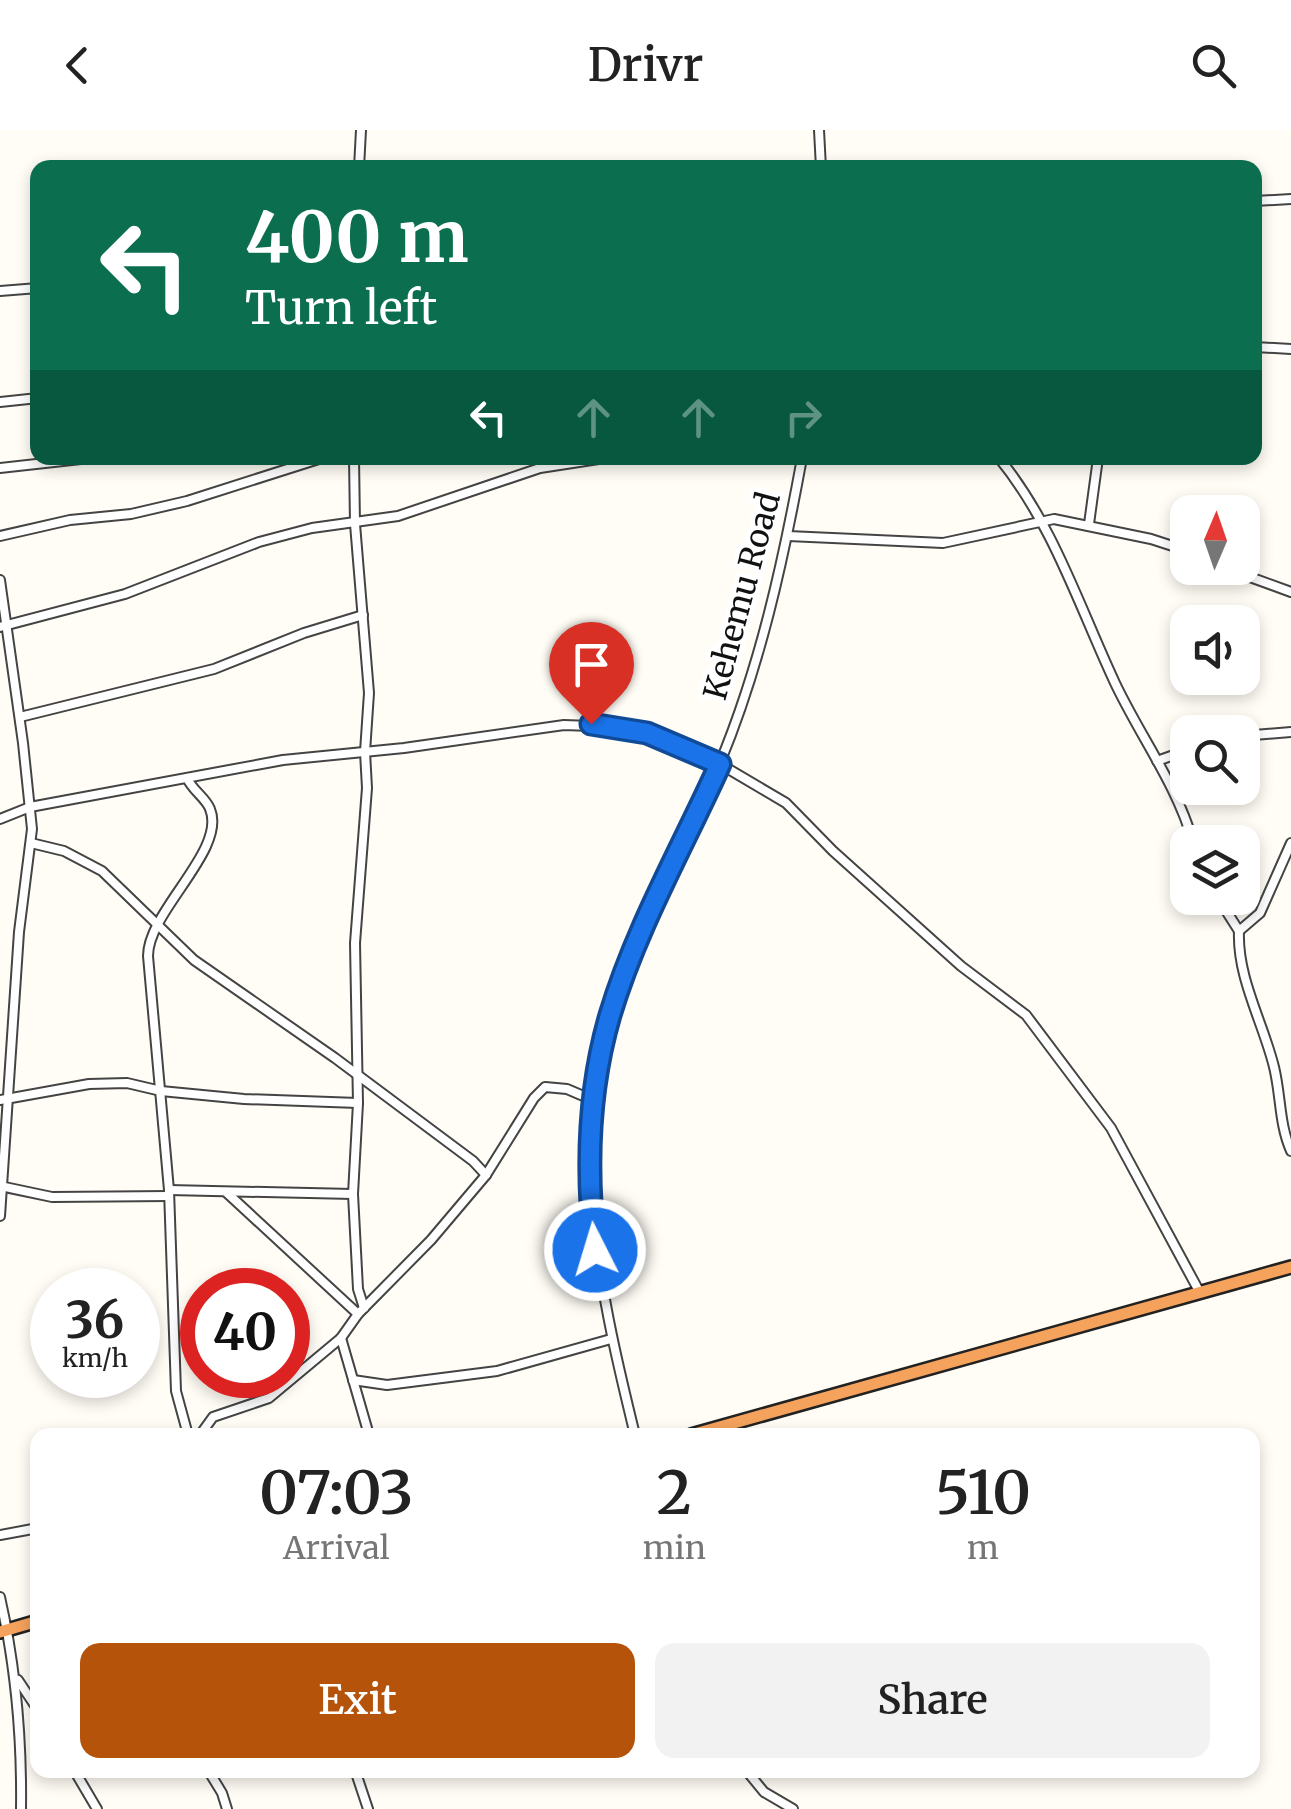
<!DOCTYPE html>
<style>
:root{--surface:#fff;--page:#f2f2f2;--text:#222;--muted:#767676;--accent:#b45309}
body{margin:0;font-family:Merriweather,serif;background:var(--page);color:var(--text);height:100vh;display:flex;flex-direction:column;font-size:38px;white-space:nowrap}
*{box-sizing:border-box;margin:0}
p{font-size:32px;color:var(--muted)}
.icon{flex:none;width:55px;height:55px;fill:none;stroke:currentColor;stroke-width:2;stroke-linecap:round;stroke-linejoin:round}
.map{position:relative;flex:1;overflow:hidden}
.side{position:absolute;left:30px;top:1298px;width:1230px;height:350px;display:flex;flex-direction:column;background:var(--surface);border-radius:20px;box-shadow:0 5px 15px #0003}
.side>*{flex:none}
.banner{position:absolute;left:30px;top:30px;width:1232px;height:305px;border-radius:20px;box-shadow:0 5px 15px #0003;background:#0b6e4f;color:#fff;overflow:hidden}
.needle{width:65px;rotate:2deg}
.fabs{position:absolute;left:1170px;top:365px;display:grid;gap:20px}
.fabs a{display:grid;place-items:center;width:90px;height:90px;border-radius:20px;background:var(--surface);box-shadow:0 5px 15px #0003;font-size:50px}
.speed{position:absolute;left:30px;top:1138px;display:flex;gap:20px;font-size:50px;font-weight:700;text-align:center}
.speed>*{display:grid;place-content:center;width:130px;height:130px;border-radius:50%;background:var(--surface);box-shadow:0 5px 15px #0003;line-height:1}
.speed small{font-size:25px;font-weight:400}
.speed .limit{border:15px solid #d22;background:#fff;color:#111}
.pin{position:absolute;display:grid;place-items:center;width:85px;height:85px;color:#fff;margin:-102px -42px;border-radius:50% 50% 50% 0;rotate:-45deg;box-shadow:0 0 10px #0007}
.pin .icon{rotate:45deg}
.me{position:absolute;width:110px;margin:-55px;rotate:355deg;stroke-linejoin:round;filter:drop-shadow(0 0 8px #0008)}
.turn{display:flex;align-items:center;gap:35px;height:210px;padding:0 50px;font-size:45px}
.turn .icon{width:130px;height:130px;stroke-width:2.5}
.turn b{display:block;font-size:70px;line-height:85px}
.lanes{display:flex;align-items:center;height:95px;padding:0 50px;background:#0003;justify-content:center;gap:50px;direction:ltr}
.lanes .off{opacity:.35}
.eta{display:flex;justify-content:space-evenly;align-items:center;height:170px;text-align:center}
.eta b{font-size:60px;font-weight:600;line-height:70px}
.button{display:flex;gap:20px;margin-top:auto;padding:20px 50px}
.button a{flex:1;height:115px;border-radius:20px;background:var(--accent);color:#fff;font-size:40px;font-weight:600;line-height:115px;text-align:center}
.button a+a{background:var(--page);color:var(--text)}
header{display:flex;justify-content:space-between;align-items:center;height:130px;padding:0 50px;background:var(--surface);font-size:45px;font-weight:600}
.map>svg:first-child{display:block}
</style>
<header><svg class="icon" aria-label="back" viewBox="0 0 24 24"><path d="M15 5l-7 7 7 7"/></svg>Drivr<svg class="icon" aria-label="search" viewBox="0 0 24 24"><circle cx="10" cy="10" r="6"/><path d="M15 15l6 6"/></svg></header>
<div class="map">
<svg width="1291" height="1679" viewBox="0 0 1291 1679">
<rect width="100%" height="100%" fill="#fffdf5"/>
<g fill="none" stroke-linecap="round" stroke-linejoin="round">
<g stroke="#444" stroke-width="12">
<g id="minor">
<polyline points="819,0 821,38"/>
<polyline points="359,38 361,0"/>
<polyline points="1255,71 1291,69"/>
<polyline points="0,161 38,158"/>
<polyline points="1255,217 1291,219"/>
<polyline points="0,272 38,268"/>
<polyline points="354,328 355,394 369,563 365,622 367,658 355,813 358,973 353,1064 358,1159 364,1178"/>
<path d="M999,328C1053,394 1079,476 1115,553C1140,606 1177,655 1193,712"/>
<polyline points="0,338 90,328"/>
<polyline points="1089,394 1098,328"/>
<polyline points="0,406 70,390 131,384 187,371 322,328"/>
<polyline points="788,406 943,413 1054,389 1151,409 1188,421"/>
<polyline points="1225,438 1291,462"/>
<polyline points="0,450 23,613 32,699 19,802 0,1086"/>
<polyline points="0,497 125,464 259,412 312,398 398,386 540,338 605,328"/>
<polyline points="20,587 214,539 304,503 363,485"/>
<polyline points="1242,606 1291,602"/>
<polyline points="1157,631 1188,620"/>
<path d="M187,648C192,660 206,668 210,679C227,720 148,781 148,826L169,1060L176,1261L188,1305"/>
<polyline points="0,689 30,677 283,630 404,618 564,595 619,597 677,614 720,634 786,673 833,721 961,836 1026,885 1111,998 1199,1161"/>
<polyline points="31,713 64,721 102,741 194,830 335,928 473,1031 486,1045"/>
<path d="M1291,713L1260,783L1239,801C1237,848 1263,892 1274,937C1281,965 1279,994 1291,1021"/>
<polyline points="1218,768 1239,801"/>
<polyline points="0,970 89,954 127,953 161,961 244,969 358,973"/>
<polyline points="0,1056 52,1067 169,1066"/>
<polyline points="169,1060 353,1064"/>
<polyline points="226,1062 358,1184"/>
<polyline points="341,1208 369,1305"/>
<polyline points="353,1250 387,1255 497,1241 611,1209"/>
<polyline points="200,1305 213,1287 269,1268 341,1208 358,1184 431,1110 486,1045 534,968 545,957 567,959 595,971"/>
<path d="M635,1305C602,1170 574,1047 604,908C625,812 682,725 719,635C760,537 783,432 802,328"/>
<polyline points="0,1405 38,1398"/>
<path d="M0,1467C16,1538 22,1606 21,1679"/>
<polyline points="18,1550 38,1580"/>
<polyline points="74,1640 97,1679"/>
<polyline points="208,1640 222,1663 227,1679"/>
<polyline points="355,1640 368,1679"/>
<polyline points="746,1640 764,1662 793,1679"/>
</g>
</g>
<g stroke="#222" stroke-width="16">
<g id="highway">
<polyline points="691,1305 1291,1137"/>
<polyline points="0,1502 38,1491"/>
</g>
</g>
<use href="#minor" stroke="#fff" stroke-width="8"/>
<use href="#highway" stroke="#f5a25d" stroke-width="11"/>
</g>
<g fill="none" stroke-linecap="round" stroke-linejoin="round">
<g stroke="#114b97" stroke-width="25">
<path id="route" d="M591,594L647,603L720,634C683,716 636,798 610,885C588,960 586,1043 595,1120"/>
</g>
<use href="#route" stroke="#1a73e8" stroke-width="18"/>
</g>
<g text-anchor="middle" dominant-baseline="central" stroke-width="10" stroke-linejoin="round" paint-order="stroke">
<g font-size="32" fill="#111" stroke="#fff">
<text transform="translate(742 466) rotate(-75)">Kehemu Road</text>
</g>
</g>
</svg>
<div class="fabs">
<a><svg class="needle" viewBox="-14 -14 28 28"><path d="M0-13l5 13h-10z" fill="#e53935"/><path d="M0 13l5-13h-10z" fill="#767676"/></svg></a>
<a><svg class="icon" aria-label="sound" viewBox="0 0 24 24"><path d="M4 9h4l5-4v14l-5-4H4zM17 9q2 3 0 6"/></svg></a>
<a><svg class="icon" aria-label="search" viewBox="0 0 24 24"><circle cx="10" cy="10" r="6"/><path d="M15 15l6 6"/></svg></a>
<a><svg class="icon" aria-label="layers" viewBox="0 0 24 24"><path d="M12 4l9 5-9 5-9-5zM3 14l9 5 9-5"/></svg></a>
</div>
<div class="speed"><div>36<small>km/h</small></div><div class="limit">40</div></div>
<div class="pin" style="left:591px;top:594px;background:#d93025"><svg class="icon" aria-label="arrive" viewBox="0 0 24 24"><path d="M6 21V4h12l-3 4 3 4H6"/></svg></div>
<svg class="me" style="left:595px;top:1120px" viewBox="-20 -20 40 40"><circle r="17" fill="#1a73e8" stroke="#fff" stroke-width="3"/><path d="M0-11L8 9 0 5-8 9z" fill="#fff"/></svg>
<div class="banner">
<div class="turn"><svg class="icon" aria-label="left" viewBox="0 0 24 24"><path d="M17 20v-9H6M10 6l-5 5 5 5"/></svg><div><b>400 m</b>Turn left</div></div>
<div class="lanes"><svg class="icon" aria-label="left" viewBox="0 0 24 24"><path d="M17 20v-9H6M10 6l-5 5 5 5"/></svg><svg class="icon off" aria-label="ahead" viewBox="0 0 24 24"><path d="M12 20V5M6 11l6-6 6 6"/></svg><svg class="icon off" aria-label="ahead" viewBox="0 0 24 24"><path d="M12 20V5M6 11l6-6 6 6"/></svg><svg class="icon off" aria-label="right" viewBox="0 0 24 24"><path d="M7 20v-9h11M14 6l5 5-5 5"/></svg></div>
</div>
<section class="side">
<div class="eta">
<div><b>07:03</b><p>Arrival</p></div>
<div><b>2</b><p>min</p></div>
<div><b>510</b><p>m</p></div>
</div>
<div class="button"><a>Exit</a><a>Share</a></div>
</section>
</div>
